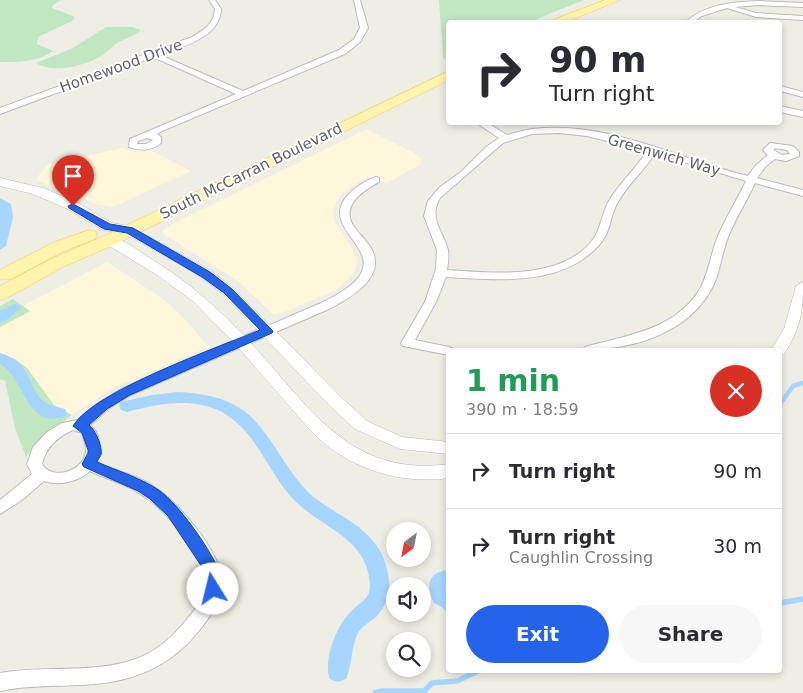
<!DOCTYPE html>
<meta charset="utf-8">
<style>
:root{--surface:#fff;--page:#f7f7f7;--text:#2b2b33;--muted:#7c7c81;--line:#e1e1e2;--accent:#2563eb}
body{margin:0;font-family:"DejaVu Sans",sans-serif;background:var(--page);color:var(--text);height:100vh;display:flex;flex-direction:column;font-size:19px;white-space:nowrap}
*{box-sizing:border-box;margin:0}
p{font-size:16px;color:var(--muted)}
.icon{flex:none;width:28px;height:28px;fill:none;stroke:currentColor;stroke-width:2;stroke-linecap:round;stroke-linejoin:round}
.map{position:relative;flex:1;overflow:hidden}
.panel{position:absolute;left:446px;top:348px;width:336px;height:325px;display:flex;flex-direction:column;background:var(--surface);border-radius:5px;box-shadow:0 2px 8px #0003}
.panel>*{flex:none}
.hud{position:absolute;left:446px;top:20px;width:336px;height:105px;border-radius:5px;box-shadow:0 2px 8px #0003;background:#fff;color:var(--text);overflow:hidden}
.needle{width:32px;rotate:212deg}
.fabs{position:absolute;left:386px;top:522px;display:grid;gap:10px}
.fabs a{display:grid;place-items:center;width:45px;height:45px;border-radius:50%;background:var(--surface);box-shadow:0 2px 8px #0003;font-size:25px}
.pin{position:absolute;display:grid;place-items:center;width:42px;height:42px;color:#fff;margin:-51px -21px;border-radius:50% 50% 50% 0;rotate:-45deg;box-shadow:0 0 5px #0007}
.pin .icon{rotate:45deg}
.me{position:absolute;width:55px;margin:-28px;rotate:351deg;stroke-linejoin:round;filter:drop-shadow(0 0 4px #0008)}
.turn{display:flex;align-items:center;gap:18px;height:105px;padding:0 20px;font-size:22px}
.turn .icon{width:65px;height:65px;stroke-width:2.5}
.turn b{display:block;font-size:35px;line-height:42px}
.round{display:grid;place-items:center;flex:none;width:52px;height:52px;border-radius:26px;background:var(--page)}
.headline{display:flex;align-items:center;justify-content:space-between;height:85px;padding:0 20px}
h1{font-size:30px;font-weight:700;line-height:38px;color:#1e9e55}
.action{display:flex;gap:10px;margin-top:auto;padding:10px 20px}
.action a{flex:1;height:58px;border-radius:30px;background:var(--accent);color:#fff;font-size:20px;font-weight:700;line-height:58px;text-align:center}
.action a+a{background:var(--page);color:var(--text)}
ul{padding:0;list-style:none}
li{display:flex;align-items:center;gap:15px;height:75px;padding:0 20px;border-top:1px solid var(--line)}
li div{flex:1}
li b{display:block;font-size:19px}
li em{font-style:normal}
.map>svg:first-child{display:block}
</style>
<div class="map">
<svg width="803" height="693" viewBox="0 0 803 693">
<rect width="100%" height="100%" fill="#efeee5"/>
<g fill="#fef7db">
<polygon points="367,129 412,152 420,157 421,164 387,183 367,177 344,192 337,201 333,212 334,221 352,248 357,260 355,270 348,280 336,290 282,313 273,314 239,282 165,235 162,231 172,224"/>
<polygon points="123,148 133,152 152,151 191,171 113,207 96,204 35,180 48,164"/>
<polygon points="107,262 160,297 181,315 209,347 115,387 72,415 54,406 27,368 15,359 0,354 0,327 30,312 23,306"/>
</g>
<g fill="#c1e7c2">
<path d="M0,0H61L53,5L52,8L75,17L72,21L38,37L37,44L53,51C38,62 18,62 0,62Z"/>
<polygon points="439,0 584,0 529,22 449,22 449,57 443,59"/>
<path d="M106,27H132L141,30C135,36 128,37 121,41C113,44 109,51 103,55C85,66 54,74 36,63L73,48Z"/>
<polygon points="13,299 30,311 0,327 0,306"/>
<polygon points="0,354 15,359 27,368 54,405 72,415 42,438 26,457 15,428 5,381 0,379"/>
</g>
<path fill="#a6d5ff" d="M449,569V616L443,608L434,603C430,595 426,582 434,575C437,572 444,571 449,569Z"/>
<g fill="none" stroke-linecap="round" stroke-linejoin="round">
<polyline stroke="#a6d5ff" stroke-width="4.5" points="780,404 793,386 803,383"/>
<g stroke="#a6d5ff" stroke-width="5.5">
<polyline points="780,603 803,599"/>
<polyline points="375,693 382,691 424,691 432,683 457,681 480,670"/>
</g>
<g fill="#a6d5ff" fill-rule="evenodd">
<polygon points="0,198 11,204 13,217 6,246 0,250"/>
<polygon points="14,304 19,305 21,308 5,321 0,323 0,311"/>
<path d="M0,353C35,363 26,389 46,403C52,407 59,407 65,409L67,413L65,417C25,429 25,378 0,364Z"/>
<path d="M178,392C201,393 224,397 243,410C271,431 284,469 309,493C329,511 356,520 373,541C382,551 387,565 389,579C391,592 386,607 376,617C369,623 361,626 357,635C351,649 352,665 346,679L338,682L330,679C323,662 335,630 347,616C361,598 375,602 368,572C360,537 321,526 297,503C269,476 257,430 220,411C191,397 157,404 127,412L121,410L119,406L121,402L152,395Z"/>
</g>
<g stroke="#b8bbbf" stroke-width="2">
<g id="minor">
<path d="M209,0H215L221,9C220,38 183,46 160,55L243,91L339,50L354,39L360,28L354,0H360L368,28L360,42L345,54L162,131L157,134L161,137V143C151,151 141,151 129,147L130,139L236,94L153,57L0,114V108L192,37C204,30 214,24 215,9ZM147,138L153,140L146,144H137L138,141Z"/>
<path d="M759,1L803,3V7L759,5L735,7L756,13L803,16V20L756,17L727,8L702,16L693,22H686C705,4 734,2 759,1Z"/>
<polygon points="780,86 803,92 803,97 780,91"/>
<polygon points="780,106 803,111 803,117 780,112"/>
<path d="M475,122H486L507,135C515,133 524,130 533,129C607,120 678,159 748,176L755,166L768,155L763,150L770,143L793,146L799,152V156L786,161L775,159L766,166L757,178L803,190V196L755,183C747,201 736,217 729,235C722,251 721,269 713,286C690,333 632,350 583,350L585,347C627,335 677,330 701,287C709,271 711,253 718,236C726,217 737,200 746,181L655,153C644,171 628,184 618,202C610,215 611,232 600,244C563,287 497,280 446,277L436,302L415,340L449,347L455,350H449V355L403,346L401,343L425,302L436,269L437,250L424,216L428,201L440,187L461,172L486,147L499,138ZM559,133L587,136L647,151C636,168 621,182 610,199C602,211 602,226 594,238C564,281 492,273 447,270C448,263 449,257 448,250C443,231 428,218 440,198L503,143L532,134ZM775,148L787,150L790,154L782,155L773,150Z"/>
<path d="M376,177L379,178V182C362,191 339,207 355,228C360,236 368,241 372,250C386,278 350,298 329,309L131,395L108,409L90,425C101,433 101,450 97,462C114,471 134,474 150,484C177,501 221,550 222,583C223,598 210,616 202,627C183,652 158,670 128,678C87,690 42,682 0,691V673C43,665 91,674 133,660C154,653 173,637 187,619C195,610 206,596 206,583C204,553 164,508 139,493C124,483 106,479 90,471C78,482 59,486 44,481L22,500L0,514V500L32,474L27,464L33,447L47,432L62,423L78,420L98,403L121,389L321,303C419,257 313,236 347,196C354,188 366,180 376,177ZM73,430L82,433C83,438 86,444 86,449C87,470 52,482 42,464C46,447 57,437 73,430Z"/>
</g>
</g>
<g stroke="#b8bbbf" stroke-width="1">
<g id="tertiary">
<polygon points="129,226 211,271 233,288 343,399 367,421 402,437 449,442 449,454 400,449 355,429 331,407 223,294 201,277 125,233 123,230"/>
<path d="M110,236C126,240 142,254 156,262C191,284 220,310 248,340C308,404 348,478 449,464V478C398,485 347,468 311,431L236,345L194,302L157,275L105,243L104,240Z"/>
<path d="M803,282C803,312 801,327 784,354L780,355V350H771L784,329L796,286Z"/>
</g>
</g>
<g stroke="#b8bbc1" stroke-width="1">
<polygon id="secondary" points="0,178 43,188 78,203 112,223 134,227 136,230 134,233 129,234 103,230 68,209 33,194 0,186"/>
</g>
<g stroke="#f4cd5a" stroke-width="1">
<g id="primary">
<polygon points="605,0 620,0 566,22 551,22 553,20"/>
<polygon points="449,71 449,80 116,244 63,267 7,298 0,300 0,286 51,259 104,236"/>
<polygon points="89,230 95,231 97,235 95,239 64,251 11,279 0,279 0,270 52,243"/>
</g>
</g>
<use href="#minor" fill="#fff" fill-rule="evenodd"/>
<use href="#tertiary" fill="#fff" fill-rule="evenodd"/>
<use href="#secondary" fill="#fff" fill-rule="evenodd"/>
<use href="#primary" fill="#fff4ab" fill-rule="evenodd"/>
</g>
<path fill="#2563eb" stroke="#184099" d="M73,204L110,224L133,228L210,272L232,289L273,331L272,333L130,395L107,409L89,425C95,429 103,447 101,455C101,455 97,461 97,462C117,471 142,478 160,491C180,506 207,545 218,568L221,578L218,594L213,596L208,594L204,570L168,516L150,499L138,491L84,467L82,464L88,453V450L82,433L73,426C94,391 219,347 260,330L224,293L202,277L127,233L104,229L69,208L68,206Z"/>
<g text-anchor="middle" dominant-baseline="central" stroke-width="4" stroke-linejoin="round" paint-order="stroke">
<g font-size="15" fill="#5d6166" stroke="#fff">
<text transform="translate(121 66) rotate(-20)">Homewood Drive</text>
<text transform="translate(664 155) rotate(16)">Greenwich Way</text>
<text transform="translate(251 171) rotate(-26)">South McCarran Boulevard</text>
</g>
</g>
</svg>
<div class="fabs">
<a><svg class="needle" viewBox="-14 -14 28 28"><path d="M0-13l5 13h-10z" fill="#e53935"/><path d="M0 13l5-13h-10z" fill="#7c7c81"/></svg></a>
<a><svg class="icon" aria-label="sound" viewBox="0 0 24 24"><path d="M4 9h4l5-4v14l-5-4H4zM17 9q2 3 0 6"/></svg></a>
<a><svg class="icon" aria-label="search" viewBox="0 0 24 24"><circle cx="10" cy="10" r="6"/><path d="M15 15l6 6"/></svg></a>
</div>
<div class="pin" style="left:73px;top:206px;background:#d93025"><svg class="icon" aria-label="arrive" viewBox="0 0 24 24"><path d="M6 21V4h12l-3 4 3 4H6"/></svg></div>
<svg class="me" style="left:213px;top:589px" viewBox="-20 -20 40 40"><circle r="19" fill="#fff"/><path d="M0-13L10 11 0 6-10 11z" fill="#2563eb"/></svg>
<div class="hud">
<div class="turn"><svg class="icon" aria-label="right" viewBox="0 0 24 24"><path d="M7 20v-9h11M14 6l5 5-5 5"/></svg><div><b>90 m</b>Turn right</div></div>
</div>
<section class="panel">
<div class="headline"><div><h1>1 min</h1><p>390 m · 18:59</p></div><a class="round" style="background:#d93025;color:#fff"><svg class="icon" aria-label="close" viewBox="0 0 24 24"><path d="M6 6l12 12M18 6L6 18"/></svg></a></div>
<ul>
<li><svg class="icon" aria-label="right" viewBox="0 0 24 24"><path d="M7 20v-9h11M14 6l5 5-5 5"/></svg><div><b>Turn right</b></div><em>90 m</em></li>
<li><svg class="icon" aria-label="right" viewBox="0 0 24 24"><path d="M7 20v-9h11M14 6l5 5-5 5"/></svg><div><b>Turn right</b><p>Caughlin Crossing</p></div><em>30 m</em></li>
</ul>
<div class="action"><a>Exit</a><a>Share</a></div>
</section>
</div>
